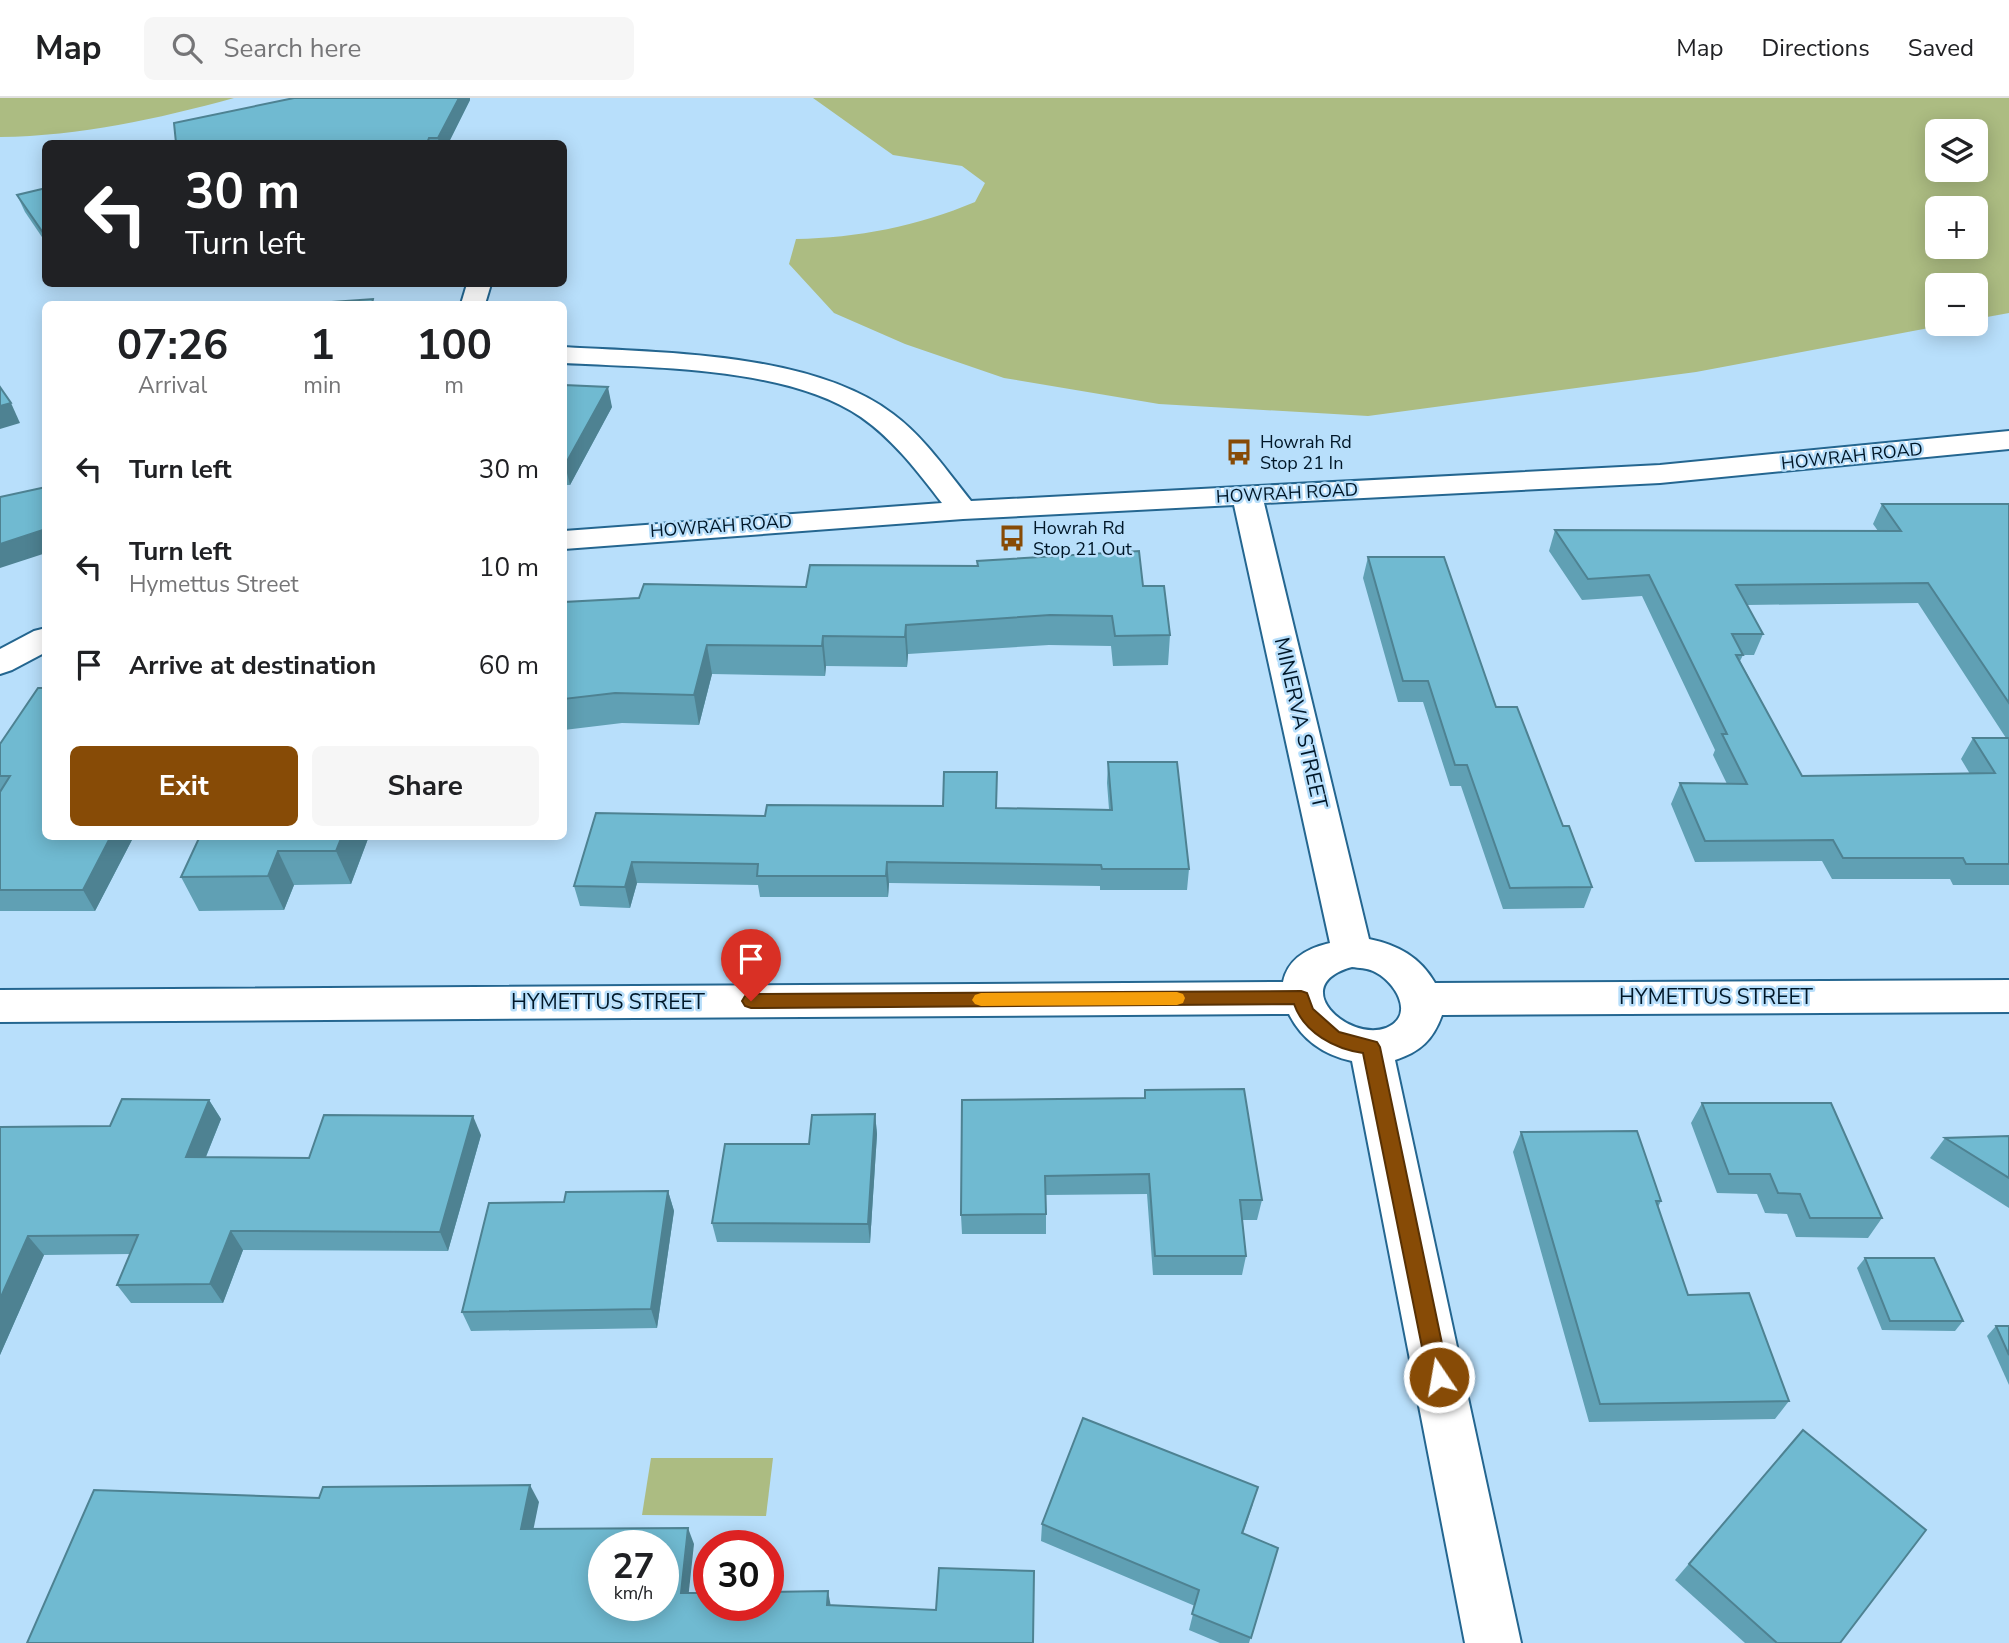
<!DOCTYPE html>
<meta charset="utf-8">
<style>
:root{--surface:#fff;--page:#f6f6f6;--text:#202124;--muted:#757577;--line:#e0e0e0;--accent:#874b06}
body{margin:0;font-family:"Nunito Sans",sans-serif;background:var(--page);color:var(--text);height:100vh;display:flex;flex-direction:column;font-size:26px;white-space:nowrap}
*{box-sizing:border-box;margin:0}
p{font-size:23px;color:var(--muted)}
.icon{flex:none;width:38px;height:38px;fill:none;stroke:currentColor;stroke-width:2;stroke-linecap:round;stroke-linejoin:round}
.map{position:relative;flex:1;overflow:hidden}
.sheet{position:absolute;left:42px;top:203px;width:525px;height:539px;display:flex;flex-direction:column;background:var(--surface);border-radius:10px;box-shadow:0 4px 18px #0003}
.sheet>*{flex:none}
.hud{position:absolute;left:42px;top:42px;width:525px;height:147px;border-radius:10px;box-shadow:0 4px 18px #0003;background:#202124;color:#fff;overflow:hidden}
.controls{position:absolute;left:1925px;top:21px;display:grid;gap:14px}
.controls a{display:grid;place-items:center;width:63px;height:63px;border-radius:10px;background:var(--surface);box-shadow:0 4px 18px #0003;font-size:35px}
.speed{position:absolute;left:588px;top:1432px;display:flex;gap:14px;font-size:35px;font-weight:700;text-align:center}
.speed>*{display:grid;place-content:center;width:91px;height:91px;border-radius:50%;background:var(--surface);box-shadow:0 4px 18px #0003;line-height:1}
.speed small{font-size:18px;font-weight:400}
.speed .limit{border:10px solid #d22;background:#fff;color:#111}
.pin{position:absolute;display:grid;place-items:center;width:60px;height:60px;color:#fff;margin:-72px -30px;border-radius:50% 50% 50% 0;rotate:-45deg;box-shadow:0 0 7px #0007}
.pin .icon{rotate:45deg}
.me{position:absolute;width:77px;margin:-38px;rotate:348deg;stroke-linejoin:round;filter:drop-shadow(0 0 5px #0008)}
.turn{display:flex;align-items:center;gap:24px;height:147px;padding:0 28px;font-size:32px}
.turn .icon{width:91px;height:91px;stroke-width:2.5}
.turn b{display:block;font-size:49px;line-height:60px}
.eta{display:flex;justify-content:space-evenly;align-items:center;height:119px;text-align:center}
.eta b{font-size:42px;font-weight:700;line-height:49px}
.button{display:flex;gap:14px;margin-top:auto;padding:14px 28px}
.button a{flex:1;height:80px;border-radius:10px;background:var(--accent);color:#fff;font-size:28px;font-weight:700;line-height:80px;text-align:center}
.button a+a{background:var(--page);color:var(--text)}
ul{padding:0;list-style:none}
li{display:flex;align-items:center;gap:21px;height:98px;padding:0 28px}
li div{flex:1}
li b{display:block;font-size:26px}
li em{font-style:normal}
header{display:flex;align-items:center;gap:42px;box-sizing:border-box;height:98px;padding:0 35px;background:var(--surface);border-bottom:2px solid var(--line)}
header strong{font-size:33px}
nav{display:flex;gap:38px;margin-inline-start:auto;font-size:24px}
.search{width:490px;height:63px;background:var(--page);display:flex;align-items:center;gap:18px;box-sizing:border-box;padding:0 24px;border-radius:10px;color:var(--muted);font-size:26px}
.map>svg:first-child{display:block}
</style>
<header>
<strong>Map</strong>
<div class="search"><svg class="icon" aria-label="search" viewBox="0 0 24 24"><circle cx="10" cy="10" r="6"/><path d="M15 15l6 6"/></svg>Search here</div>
<nav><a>Map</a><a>Directions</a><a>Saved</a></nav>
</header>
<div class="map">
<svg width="2009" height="1545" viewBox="0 0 2009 1545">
<rect width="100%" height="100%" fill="#b8dffb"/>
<g fill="#acbc82" fill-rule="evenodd">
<path d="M0,0H234C157,21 80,38 0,39Z"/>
<path d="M813,0H2009V215L1976,221V187H1937V226H1950L1696,274L1368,318L1159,306L1004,280L905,246L834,215L789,166L796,141C857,140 918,128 975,104L985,85L962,68L893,57ZM1937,33H1976V72H1937ZM1937,110H1976V149H1937Z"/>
<polygon points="651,1360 773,1360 766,1418 642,1417"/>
</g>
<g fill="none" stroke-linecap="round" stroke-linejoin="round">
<g stroke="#246690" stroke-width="4">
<g id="minor">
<polygon points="467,186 491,186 485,206 461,206"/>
<path d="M564,249C663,255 811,254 893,316C924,339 947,373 971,403L1660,367L2009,333V351L1660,385L1264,405L1369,841C1398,847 1420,859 1435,885L2009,882V914L1442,917C1433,942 1420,954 1395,962L1521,1545H1465L1352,963C1324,957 1302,942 1289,916L0,924V892L1283,884C1288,860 1308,850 1330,845L1234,407L963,421L564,451V433L942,405C918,374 894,342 861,319C786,268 652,270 564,265ZM1352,869C1359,870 1367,870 1373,873C1394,882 1417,917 1386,930C1348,944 1286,887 1352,869Z"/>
<polygon points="46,530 46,554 12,572 0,576 0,551 34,533"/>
</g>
</g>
<use href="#minor" fill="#fff" fill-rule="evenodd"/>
</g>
<g fill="#60a0b4" fill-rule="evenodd">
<polygon points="470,2 448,46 169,46"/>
<polygon points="46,90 46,145 25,114 17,97"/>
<polygon points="564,287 612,309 570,387 564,387"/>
<path d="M1882,406H2009V787H1953L1950,781H1832L1822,763L1695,764L1671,706L1680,685L1727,686L1713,657L1715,652L1642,498L1582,502L1549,453L1555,432L1878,433L1873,426ZM1918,505L2006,640H1973L1961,661L1970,676L1802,678L1740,563L1743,557H1754L1763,536L1747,507Z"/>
<polygon points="1368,459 1496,609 1563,728 1592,789 1584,810 1503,811 1461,688 1450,688 1423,604 1398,604 1363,480"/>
<polygon points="977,463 1143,488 1170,537 1168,567 1113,568 1111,548 1049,547 908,556 907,569 826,568 825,578 712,576 699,627 622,625 564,632 564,504 806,489 977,468"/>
<polygon points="0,646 46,738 134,738 95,813 0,813"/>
<polygon points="1108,664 1189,771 1187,792 1100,792 1100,788 889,785 888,799 760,799 758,787 637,785 630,810 580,808 574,788 596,715 765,718 996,710 1109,711 1107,685"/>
<polygon points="200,738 369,738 351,786 294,787 284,812 199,813 181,779"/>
<polygon points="1145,992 1262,1102 1257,1122 1242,1122 1246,1158 1242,1177 1153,1177 1147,1096 1046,1097 1046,1136 962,1136 961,1117 1144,1000"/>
<polygon points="209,1002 221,1021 206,1059 309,1060 481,1037 448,1153 243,1152 223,1205 131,1205 117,1187 130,1156 44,1157 0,1257 0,1029 110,1028"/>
<polygon points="1702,1005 1882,1120 1868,1140 1796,1139 1787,1116 1765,1115 1757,1096 1717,1095 1691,1025"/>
<polygon points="875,1016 877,1036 870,1145 717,1144 712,1125 809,1046"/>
<polygon points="1521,1034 1661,1103 1658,1109 1688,1197 1789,1303 1775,1321 1589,1324 1513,1054"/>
<polygon points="2009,1038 2009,1110 1930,1060 1945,1040"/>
<polygon points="668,1093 674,1113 657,1230 471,1233 462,1214 564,1104"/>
<polygon points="1865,1160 1963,1223 1955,1233 1882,1232 1857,1170"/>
<polygon points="1996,1228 2009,1228 2009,1287 1987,1238"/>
<polygon points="1803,1332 1840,1545 1745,1545 1675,1482"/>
<polygon points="1253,1406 1243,1436 1278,1450 1249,1545 1220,1545 1189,1532 1195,1508 1041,1443 1042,1426"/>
</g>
<g fill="#4e8292">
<polygon points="459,0 470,0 470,2 448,46 439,46 438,40"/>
<polygon points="608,289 612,309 570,387 565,367"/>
<polygon points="11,305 20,325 0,331 0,308"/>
<polygon points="46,431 46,455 0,470 0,446"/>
<polygon points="906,527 908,556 907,569 905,539"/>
<polygon points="823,538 826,568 825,578 822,548"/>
<polygon points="707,547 712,576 699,627 694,597"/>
<polygon points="111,738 134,738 95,813 83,792"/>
<polygon points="342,738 369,738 351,786 336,753"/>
<polygon points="278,753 294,787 284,812 268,778"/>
<polygon points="632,764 637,785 630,810 625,789"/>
<polygon points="887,764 889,785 888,799 886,778"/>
<polygon points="209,1002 221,1021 198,1078 186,1059"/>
<polygon points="875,1016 877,1036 870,1145 868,1126"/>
<polygon points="473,1018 481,1037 448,1153 440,1134"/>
<polygon points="668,1093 674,1113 657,1230 651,1211"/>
<polygon points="231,1133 243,1152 223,1205 210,1186"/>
<polygon points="28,1138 44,1157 0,1257 0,1201"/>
<polygon points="530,1387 539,1404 530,1448 521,1431"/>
<polygon points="688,1430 694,1446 687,1511 681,1495"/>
<polygon points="828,1493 831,1509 827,1507"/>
</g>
<g fill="#70bad1" stroke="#4e8292" stroke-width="2" fill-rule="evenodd">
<polygon points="294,0 459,0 438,40 429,40 427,45 169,46 176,45 174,25"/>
<polygon points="46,90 46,139 17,97"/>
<polygon points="373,201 372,206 303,206"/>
<polygon points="564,287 608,289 565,367 564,367"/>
<polygon points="0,289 11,305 0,308"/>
<polygon points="46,389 46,431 0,446 0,399"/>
<polygon points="1882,406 2009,406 2009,605 1928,485 1736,487 1763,536 1732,536 1743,557 1736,557 1802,678 1995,675 1973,640 2009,640 2009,766 1966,766 1963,760 1843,760 1833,742 1705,743 1680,685 1747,686 1722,636 1727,636 1649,477 1588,481 1555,432 1901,433"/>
<polygon points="1139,453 1143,488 1164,488 1170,537 1115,538 1112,518 1050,517 906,527 905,539 823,538 822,548 707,547 694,597 615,595 564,601 564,504 639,500 644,486 806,489 810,467 978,468 977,463"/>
<polygon points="1368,459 1444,459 1496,609 1517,609 1563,728 1569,728 1592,789 1510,790 1467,667 1455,667 1428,583 1403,583"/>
<polygon points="38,590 46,590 46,738 111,738 83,792 0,792 0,694 10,678 0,678 0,646"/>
<polygon points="1108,664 1177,664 1189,771 1102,771 1101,767 887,764 886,778 757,778 758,766 632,764 625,789 574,788 596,715 765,718 767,707 943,708 944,674 997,674 996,710 1112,712"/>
<polygon points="200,738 342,738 336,753 278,753 268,778 181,779"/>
<polygon points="1244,991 1262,1102 1240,1102 1246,1158 1155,1158 1149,1076 1045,1078 1046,1116 961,1117 962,1002 1145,1000 1145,992"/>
<polygon points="122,1001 209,1002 186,1059 309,1060 324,1017 473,1018 440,1134 231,1133 210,1186 117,1187 138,1137 28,1138 0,1201 0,1029 110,1028"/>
<polygon points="1702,1005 1831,1005 1882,1120 1810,1120 1800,1096 1778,1095 1770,1076 1729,1076"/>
<polygon points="875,1016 868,1126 712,1125 725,1046 809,1046 812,1017"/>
<polygon points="1637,1033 1661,1103 1656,1103 1688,1197 1749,1195 1789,1303 1600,1306 1521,1034"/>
<polygon points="2009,1038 2009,1080 1945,1040"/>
<polygon points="668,1093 651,1211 462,1214 489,1105 564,1104 566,1094"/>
<polygon points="1865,1160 1934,1160 1963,1223 1890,1223"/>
<polygon points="1996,1228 2009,1228 2009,1257"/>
<polygon points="1083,1320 1258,1389 1242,1435 1278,1450 1251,1540 1192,1516 1199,1492 1042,1426"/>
<polygon points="1803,1332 1926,1432 1840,1545 1777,1545 1689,1466"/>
<path d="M530,1387L521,1431L688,1430L681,1495H709V1507H768V1494L828,1493L827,1507L936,1512L939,1470L1034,1473L1033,1545H27L94,1392L319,1400L323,1389ZM604,1447H663V1507H604Z"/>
</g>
<path fill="#874b06" stroke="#583104" stroke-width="2" d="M1301,893L1307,895L1313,911L1339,934L1377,944L1380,949L1449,1279L1446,1286L1439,1289L1431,1286L1428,1279L1363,955C1335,951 1304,935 1294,906L751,910L745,908L742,903L745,898L751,896Z"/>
<polygon fill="#f59e0b" points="1177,894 1183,896 1185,900 1183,905 1177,907 981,908 975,906 972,902 975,897 981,895"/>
<defs>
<g id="bus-bare" transform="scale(2.1)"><path d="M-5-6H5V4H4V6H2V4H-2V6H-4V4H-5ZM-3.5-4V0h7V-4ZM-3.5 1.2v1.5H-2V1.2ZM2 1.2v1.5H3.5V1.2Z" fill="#874b06" stroke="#b8dffb" stroke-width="2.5" paint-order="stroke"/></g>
</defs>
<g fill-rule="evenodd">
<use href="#bus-bare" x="1239" y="354"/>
<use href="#bus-bare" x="1012" y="440"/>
</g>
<g text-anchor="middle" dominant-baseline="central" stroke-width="5" stroke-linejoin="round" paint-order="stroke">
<g font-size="18" fill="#001728" stroke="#b8dffb" text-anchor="start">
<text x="1260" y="344">Howrah Rd<tspan x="1260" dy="21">Stop 21 In</tspan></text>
<text x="1033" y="430">Howrah Rd<tspan x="1033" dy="21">Stop 21 Out</tspan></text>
</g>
<g font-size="18" fill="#001728" stroke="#b8dffb">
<text transform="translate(1852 358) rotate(-6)">HOWRAH ROAD</text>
<text transform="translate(1287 395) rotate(-3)">HOWRAH ROAD</text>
<text transform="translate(721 428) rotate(-4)">HOWRAH ROAD</text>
</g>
<g font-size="21" fill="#001728" stroke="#b8dffb">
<text transform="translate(1301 625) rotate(77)">MINERVA STREET</text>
<text x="1716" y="899">HYMETTUS STREET</text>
<text x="608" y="904">HYMETTUS STREET</text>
</g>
</g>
</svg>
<div class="controls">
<a><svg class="icon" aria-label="layers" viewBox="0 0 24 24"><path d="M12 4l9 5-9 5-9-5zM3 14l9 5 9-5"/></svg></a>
<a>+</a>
<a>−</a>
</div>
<div class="speed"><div>27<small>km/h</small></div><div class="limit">30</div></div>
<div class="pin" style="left:751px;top:903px;background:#d93025"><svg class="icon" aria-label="arrive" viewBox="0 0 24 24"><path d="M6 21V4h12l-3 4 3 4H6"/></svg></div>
<svg class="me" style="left:1439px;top:1279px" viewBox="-20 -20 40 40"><circle r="17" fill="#874b06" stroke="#fff" stroke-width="3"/><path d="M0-11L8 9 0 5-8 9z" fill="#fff"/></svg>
<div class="hud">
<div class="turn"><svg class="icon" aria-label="left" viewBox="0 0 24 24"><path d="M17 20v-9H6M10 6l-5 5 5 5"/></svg><div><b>30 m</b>Turn left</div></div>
</div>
<section class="sheet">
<div class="eta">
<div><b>07:26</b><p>Arrival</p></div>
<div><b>1</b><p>min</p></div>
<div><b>100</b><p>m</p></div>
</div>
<ul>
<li><svg class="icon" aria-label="left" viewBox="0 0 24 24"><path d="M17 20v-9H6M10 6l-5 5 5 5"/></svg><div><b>Turn left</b></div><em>30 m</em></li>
<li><svg class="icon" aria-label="left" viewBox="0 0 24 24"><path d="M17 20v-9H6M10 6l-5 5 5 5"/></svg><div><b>Turn left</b><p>Hymettus Street</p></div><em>10 m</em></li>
<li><svg class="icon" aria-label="arrive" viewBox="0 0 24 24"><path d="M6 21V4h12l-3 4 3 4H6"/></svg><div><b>Arrive at destination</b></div><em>60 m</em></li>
</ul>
<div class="button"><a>Exit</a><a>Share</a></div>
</section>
</div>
